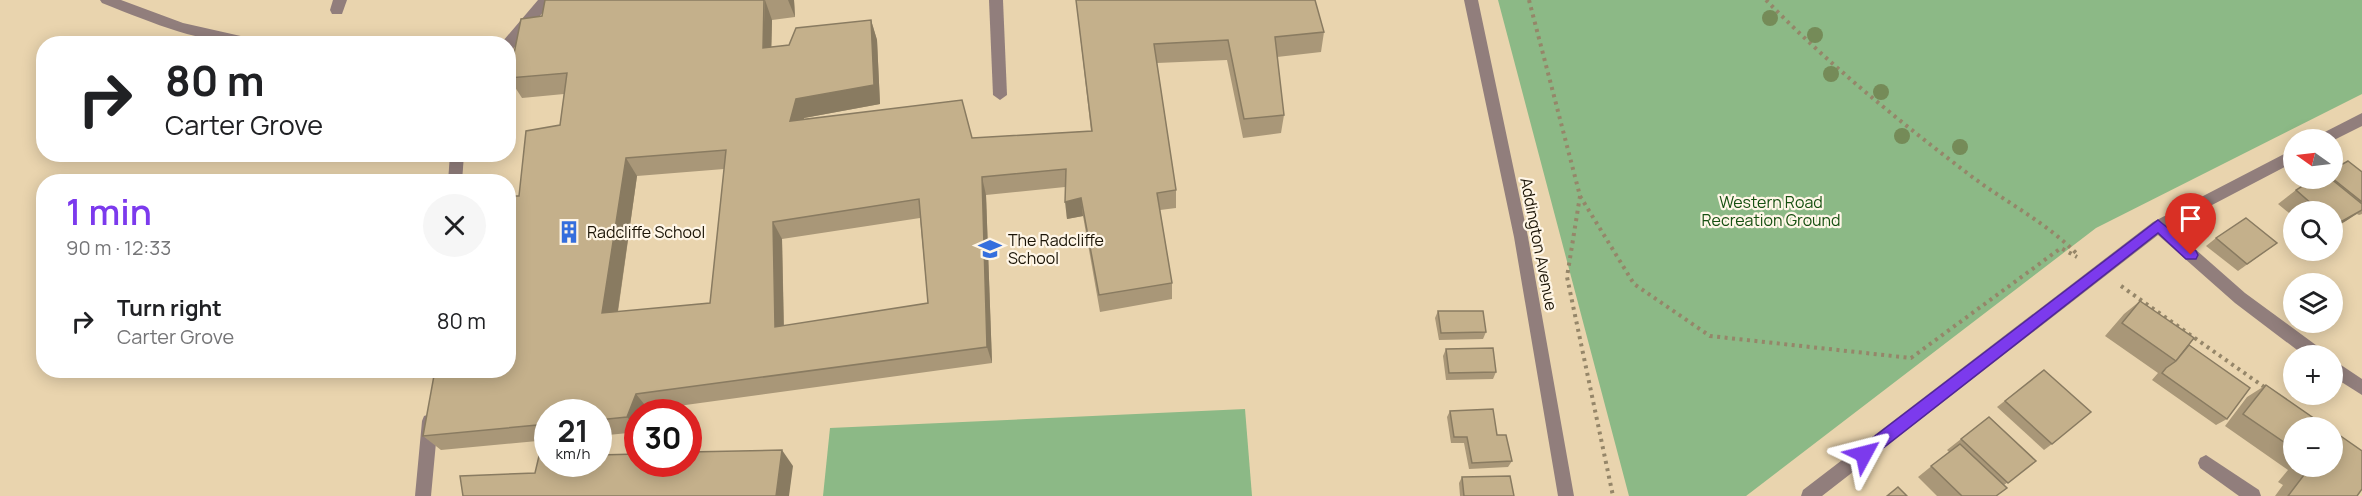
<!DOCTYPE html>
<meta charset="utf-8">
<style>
:root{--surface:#fff;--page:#f6f6f6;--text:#202124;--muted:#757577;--accent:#7c3aed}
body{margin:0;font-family:Manrope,sans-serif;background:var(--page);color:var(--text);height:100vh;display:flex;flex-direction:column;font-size:22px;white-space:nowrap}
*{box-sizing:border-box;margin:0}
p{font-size:20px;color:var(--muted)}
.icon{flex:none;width:33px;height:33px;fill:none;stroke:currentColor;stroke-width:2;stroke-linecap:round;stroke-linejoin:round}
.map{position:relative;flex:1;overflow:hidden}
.panel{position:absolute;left:36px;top:174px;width:480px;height:204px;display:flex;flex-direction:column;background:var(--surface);border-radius:24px;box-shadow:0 3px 15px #0003}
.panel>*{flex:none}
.banner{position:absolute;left:36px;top:36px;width:480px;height:126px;border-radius:24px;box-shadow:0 3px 15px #0003;background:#fff;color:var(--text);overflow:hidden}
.needle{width:39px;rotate:284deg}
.controls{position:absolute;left:2283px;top:129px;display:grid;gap:12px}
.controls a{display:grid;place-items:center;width:60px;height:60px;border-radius:50%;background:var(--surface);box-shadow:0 3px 15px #0003;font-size:30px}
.speed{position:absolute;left:534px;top:399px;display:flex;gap:12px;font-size:30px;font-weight:700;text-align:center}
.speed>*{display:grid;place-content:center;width:78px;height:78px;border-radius:50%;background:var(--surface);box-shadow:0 3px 15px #0003;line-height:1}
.speed small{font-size:15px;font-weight:400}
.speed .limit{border:9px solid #d22;background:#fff;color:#111}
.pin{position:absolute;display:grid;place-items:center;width:51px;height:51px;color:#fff;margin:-62px -26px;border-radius:50% 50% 50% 0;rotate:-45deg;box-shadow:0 0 6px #0007}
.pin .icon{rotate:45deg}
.me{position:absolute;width:66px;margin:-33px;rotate:52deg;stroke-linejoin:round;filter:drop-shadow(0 0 4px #0008)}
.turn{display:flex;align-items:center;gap:21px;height:126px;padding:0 30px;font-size:27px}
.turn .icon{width:78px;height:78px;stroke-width:2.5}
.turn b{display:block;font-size:42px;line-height:51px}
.round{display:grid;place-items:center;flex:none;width:63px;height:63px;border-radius:32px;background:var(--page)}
.summary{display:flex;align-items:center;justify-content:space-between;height:102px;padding:0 30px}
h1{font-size:36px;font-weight:600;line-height:45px;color:var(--accent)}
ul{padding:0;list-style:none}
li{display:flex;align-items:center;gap:18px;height:90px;padding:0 30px}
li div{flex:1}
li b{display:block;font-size:22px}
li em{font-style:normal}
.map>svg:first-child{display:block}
</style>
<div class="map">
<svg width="2362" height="496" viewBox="0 0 2362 496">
<rect width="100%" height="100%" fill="#e9d4ae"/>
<g fill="#8cb986">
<polygon points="1498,0 2362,0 2362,94 2096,228 1746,496 1629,496"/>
<polygon points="1245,409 1252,496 823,496 830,428"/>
</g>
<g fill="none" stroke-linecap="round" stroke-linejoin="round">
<g stroke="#958669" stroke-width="4" stroke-dasharray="3 4.5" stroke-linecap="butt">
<polyline points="1529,0 1580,196 1567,277 1613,496"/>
<path d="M1766,0C1829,65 1899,121 1971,176C2007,203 2047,223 2078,255"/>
<polyline points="1580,196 1634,284 1710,336 1911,358 2061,248 2077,257"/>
<polyline points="2121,286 2267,389"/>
</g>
<g fill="#917e7c" fill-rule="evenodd">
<polygon points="989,0 1003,0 1007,95 1000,100 993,95"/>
<polygon points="450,154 464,154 462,182 448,182"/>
<polygon points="430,414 436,416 438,421 431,496 415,496 422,421 424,416"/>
<polygon points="2206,455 2259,490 2261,496 2239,496 2200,468 2198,463 2200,458"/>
</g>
<g fill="#917e7c" fill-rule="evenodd">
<path d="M100,0H121L183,23L254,39L260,44C200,44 158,25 102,3Z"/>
<polygon points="333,0 347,0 342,14 332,14 330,10"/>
<polygon points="538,0 553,0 513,49 508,50 508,44 502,44 503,41"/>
<polygon points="1464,0 1478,0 1528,237 1574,496 1558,496 1514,237"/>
<polygon points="2362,113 2362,126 2332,141 2315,140 2317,136"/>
<polygon points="2294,149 2294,162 2170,227 2245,293 2324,351 2326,356 2305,356 2235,303 2158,235 1822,496 1801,496 1803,490 2153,222"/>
<polygon points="2332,359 2362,379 2362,395 2332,376"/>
</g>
</g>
<g fill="#758b58">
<circle cx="1770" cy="18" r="8"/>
<circle cx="1815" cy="35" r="8"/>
<circle cx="1831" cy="74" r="8"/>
<circle cx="1881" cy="92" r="8"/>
<circle cx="1902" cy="136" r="8"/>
<circle cx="1960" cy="147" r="8"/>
</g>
<g fill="#a99778" fill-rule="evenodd">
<path d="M545,0H794L795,17L772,20L771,47L789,45L871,20L877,40L880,104L804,118V119L972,138L1091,131L1076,0L1324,32L1321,52L1277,57L1284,115L1281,133L1243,138L1227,60L1157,63L1176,190V208L1160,210L1172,283V299L1100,312L1083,216L1067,219L1065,187L986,195L992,363L649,410L647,412H638V432L598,436V412H548V440L441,450L423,436L508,370L519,196L560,125L564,94L522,98L509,78L542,16ZM724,169L710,303L618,312L637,176ZM920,218L928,303L784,326L782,239Z"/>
<polygon points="2332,170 2362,172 2362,214 2359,215 2357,214 2332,229 2332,212 2294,212 2294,217 2278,204 2296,190 2315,178 2332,178"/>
<polygon points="2216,238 2277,243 2238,271 2206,246"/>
<polygon points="2140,301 2189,345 2227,419 2216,425 2152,380 2158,373 2105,336 2124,314"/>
<polygon points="1438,311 1486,332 1483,339 1439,340 1435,318"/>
<polygon points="1446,349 1496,372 1493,379 1446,380 1443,356"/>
<polygon points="2044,370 2052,444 2044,450 1997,407"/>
<polygon points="2266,385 2294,428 2294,466 2332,466 2357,496 2275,496 2283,485 2278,482 2288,470 2225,426 2247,397"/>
<polygon points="1450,411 1497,435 1512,461 1508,467 1469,469 1464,443 1451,443 1447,417"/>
<polygon points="1989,417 2036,461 2004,485 1996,496 1937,496 1918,477 1949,452 1947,450"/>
<polygon points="1462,477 1514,496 1460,496 1459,483"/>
</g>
<g fill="#897b61">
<polygon points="765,0 772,20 771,67 763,48"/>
<polygon points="788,0 794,0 795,17"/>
<polygon points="871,20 877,40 880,104 804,118 798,139 790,121 796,99"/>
<polygon points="626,158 637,176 615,330 602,313"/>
<polygon points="982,177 986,195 992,363 987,347"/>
<polygon points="1081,198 1083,216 1067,219 1065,202"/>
<polygon points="2362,210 2346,221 2332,229 2332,228 2337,224"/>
<polygon points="773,222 782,239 784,343 775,327"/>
<polygon points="636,394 649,410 647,412 638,412 638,430 627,417"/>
<polygon points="782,450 793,466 789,496 776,496"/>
</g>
<g fill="#c4b08b" stroke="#897b61" stroke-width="1.5" fill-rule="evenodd">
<path d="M545,0H764L763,48L789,45L796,28L871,20L874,85L796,99L790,121L962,100L972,138L1092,131L1076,0H1315L1324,32L1275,37L1284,115L1244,119L1228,40L1154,44L1176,190L1157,193L1172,283L1099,295L1081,198L1065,202L1066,169L982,177L987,347L636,394L627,417L598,420V412H548V424L423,436L435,370H508V196H519L526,131L560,125L567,73L509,78L521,19L542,16ZM726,150L710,303L602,313L626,158ZM919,199L928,303L775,327L773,222Z"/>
<polygon points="2348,161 2362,172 2362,202 2332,178 2332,170"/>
<polygon points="2315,178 2330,178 2362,204 2362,210 2337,224 2332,221 2332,212 2321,212 2296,190"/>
<polygon points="2246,218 2277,243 2247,264 2216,238"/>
<polygon points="2140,301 2194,338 2176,361 2122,323"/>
<polygon points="1438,311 1483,311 1486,332 1441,333"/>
<polygon points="2189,345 2250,388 2227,419 2162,373 2166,368 2176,361"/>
<polygon points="1493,348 1496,372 1449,373 1446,349"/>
<polygon points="2044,370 2091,412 2052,444 2005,401"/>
<polygon points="2266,385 2328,428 2294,428 2294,449 2243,414"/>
<polygon points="1493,409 1497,435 1506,435 1512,461 1472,463 1467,437 1454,437 1450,411"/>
<polygon points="1989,417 2036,461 2008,483 1961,439"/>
<polygon points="2332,430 2362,451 2362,489 2357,496 2288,496 2304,475 2299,472 2303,466 2332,466"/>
<polygon points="1960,444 2007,488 1996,496 1962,496 1931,466"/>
<polygon points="782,450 776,496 463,496 460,476 535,473 539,456 548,456 548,464 598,464 598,455 638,454 638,464 688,464 688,452"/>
<polygon points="1510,476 1514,496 1464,496 1462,477"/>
<polygon points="1898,487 1907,496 1887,496"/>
</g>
<polygon fill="#7c3aed" stroke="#51269a" stroke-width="1.5" points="2158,220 2196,251 2198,255 2196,259 2186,259 2158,233 1869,459 1864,461 1858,459 1856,454 1858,449"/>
<defs>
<g id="building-bare" transform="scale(1.8)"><path d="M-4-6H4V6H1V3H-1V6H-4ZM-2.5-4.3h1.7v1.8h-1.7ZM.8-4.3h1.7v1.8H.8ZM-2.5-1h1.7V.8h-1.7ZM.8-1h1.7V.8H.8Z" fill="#356edd" stroke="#fff6e7" stroke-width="2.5" paint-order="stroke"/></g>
<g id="school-bare" transform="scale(1.8)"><path d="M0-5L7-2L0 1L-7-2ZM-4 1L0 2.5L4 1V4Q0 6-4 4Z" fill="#356edd" stroke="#fff6e7" stroke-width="2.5" paint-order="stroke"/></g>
</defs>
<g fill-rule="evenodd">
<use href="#building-bare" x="569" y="232"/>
<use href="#school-bare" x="990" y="249"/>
</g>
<g text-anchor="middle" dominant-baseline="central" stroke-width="4.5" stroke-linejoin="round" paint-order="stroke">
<g font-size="16" fill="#165011" stroke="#fff6e7">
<text x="1771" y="202">Western Road<tspan x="1771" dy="18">Recreation Ground</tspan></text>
</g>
<g font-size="16" fill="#1b1406" stroke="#fff6e7" text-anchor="start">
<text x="587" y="232">Radcliffe School</text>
<text x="1008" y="240">The Radcliffe<tspan x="1008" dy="18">School</tspan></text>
</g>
<g font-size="16" fill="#1b1406" stroke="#fff6e7">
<text transform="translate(1539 244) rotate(79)">Addington Avenue</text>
</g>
</g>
</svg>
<div class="controls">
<a><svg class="needle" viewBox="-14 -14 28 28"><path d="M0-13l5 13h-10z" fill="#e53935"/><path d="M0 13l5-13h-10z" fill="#757577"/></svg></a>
<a><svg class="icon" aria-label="search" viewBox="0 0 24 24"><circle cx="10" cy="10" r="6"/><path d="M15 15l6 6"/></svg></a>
<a><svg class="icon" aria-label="layers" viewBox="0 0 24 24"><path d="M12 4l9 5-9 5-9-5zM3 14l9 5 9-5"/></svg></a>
<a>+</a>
<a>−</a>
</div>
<div class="speed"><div>21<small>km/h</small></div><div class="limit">30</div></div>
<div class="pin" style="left:2191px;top:255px;background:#d93025"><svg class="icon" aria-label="arrive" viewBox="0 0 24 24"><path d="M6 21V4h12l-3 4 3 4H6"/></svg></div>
<svg class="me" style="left:1864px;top:454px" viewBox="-20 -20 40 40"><path d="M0-17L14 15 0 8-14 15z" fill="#7c3aed" stroke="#fff" stroke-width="4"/></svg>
<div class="banner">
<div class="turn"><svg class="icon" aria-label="right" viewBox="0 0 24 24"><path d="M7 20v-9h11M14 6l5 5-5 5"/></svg><div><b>80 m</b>Carter Grove</div></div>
</div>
<section class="panel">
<div class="summary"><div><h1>1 min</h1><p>90 m · 12:33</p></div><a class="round"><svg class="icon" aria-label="close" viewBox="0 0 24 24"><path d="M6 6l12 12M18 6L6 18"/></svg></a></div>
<ul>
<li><svg class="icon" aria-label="right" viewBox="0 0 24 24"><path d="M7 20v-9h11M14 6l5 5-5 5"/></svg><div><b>Turn right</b><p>Carter Grove</p></div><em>80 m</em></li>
</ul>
</section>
</div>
